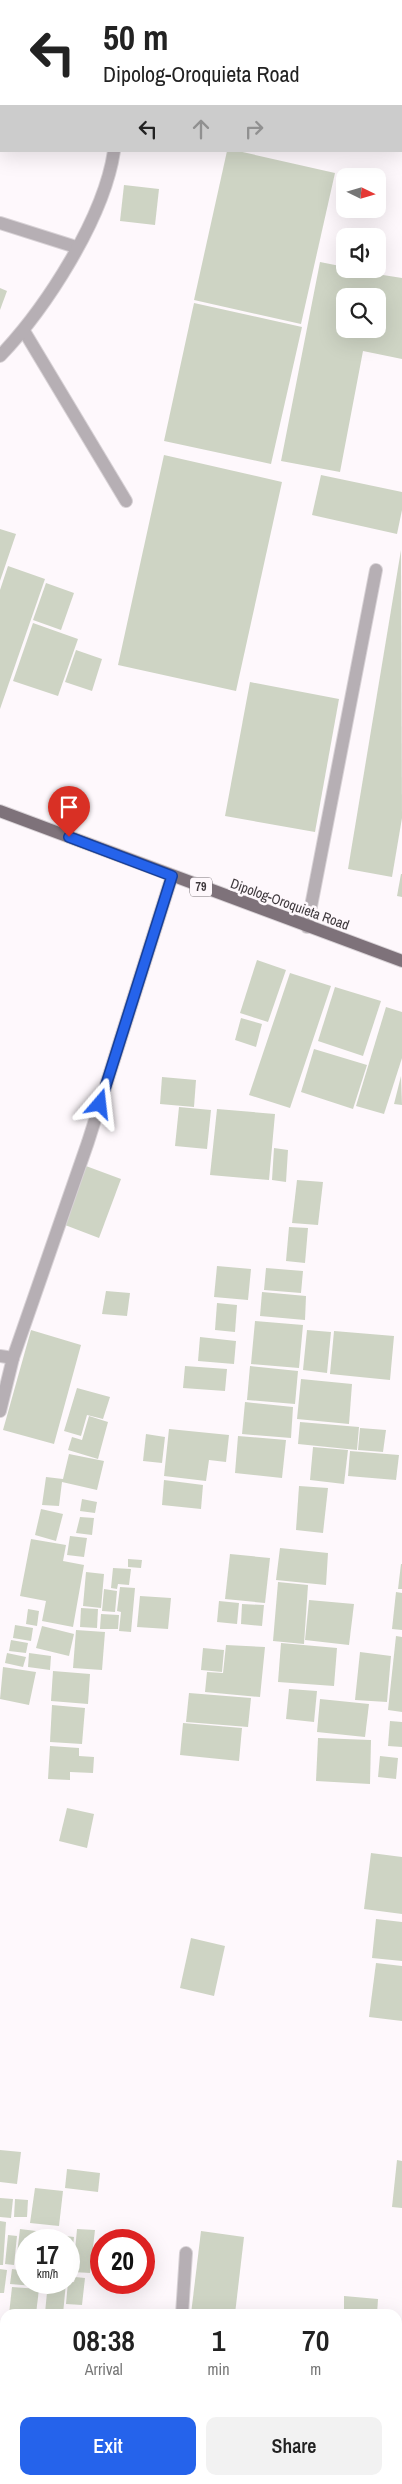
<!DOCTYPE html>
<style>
:root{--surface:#fff;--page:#f2f2f2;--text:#222;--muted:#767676;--accent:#2563eb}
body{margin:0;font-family:"Archivo Narrow",sans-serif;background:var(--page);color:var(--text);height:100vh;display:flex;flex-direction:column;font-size:19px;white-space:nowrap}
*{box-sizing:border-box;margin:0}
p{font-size:16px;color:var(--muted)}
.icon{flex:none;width:28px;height:28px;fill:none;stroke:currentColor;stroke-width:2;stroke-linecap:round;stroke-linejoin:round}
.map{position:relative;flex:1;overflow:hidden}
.sheet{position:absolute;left:0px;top:2309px;width:402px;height:176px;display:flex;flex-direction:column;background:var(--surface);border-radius:15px 15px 0 0;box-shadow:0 5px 20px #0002}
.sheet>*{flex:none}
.top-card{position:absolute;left:0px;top:0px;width:402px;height:152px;box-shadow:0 5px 20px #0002;background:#fff;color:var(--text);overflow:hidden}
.needle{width:32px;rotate:95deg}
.controls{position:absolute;left:336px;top:168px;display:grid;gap:10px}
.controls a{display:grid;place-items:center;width:50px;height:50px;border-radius:10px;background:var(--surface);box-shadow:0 5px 20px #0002;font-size:25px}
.speed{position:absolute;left:15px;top:2229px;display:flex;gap:10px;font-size:25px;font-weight:700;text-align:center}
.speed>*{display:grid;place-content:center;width:65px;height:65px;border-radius:50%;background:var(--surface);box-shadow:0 5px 20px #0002;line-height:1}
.speed small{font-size:12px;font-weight:400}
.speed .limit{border:8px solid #d22;background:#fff;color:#111}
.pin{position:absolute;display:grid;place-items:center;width:42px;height:42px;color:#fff;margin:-51px -21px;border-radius:50% 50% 50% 0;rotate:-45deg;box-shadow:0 0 5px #0007}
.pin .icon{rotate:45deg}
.me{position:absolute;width:55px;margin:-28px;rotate:17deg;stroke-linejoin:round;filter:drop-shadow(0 0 4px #0008)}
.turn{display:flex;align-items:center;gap:18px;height:105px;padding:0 20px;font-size:22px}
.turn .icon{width:65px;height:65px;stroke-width:2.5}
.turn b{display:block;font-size:35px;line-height:42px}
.lanes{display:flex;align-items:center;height:48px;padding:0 20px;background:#0003;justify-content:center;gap:25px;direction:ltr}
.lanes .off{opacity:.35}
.eta{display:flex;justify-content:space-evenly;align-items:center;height:85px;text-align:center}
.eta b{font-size:30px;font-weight:600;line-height:35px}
.cta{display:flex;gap:10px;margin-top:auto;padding:10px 20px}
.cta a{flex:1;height:58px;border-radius:10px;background:var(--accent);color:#fff;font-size:20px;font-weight:600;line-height:58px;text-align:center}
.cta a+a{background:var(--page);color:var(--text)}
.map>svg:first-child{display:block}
</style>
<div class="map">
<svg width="402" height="2484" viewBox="0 0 402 2484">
<rect width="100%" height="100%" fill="#fef8fc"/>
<g fill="#ced4c4" fill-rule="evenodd">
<polygon points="227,151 238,151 335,173 301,324 194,300"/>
<polygon points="124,185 159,189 155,225 120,221"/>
<path d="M320,262L345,267V269L402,278V359L363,351L340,472L281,461ZM345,296H378V329H345Z"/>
<polygon points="0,288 7,291 0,310"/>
<polygon points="194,303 302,327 271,464 164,441"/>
<polygon points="164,455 282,482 236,691 118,665"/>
<polygon points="321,475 402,492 402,510 397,534 312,515"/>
<polygon points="0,529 16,534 0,581"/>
<polygon points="401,550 402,818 392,877 348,869"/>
<polygon points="8,566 45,579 0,709 0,590"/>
<polygon points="46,583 74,593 61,630 33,620"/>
<polygon points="33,623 78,639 58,696 13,681"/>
<polygon points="76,650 102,659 92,691 65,682"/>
<polygon points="250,682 339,699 315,832 225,816"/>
<polygon points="401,874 402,874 402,897 397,896"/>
<polygon points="257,960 286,970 268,1022 240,1013"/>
<polygon points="290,973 331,986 290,1108 249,1095"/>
<polygon points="335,987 381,1001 363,1056 318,1041"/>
<polygon points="386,1007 402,1012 402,1058 384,1114 356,1106"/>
<polygon points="241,1018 262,1024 256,1047 235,1040"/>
<polygon points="314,1049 367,1065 353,1109 301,1092"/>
<polygon points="401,1076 402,1105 394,1104"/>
<polygon points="162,1077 196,1080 194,1107 160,1104"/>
<polygon points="179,1107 211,1110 207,1149 175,1146"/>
<polygon points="217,1109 275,1114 269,1180 210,1175"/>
<polygon points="274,1148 288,1150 286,1182 272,1180"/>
<polygon points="86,1166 121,1179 99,1238 65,1225"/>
<polygon points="297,1180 323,1182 318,1225 292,1223"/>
<polygon points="289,1227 308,1228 305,1263 286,1261"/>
<polygon points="217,1266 251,1269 248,1300 214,1297"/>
<polygon points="266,1268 303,1271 301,1293 264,1290"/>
<polygon points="106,1291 130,1293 127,1316 102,1314"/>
<polygon points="262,1292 306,1296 305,1320 260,1316"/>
<polygon points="217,1303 237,1305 235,1332 215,1330"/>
<polygon points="255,1321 303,1325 299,1368 251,1364"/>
<polygon points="31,1330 81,1345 54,1444 3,1430"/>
<polygon points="307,1330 331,1332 327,1373 303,1370"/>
<polygon points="334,1331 394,1336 390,1380 330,1374"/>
<polygon points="200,1337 236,1341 234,1364 198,1361"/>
<polygon points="185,1366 227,1369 225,1391 183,1388"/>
<polygon points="250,1366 298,1371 295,1404 247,1400"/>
<polygon points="301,1379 352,1384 349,1424 297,1419"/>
<polygon points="77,1388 110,1397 103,1419 87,1415 81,1436 64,1431"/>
<polygon points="245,1402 293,1407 291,1438 242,1434"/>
<polygon points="89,1416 108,1422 98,1459 68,1450 72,1437 82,1440"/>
<polygon points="300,1422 359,1427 357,1450 298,1444"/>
<polygon points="360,1428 386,1430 383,1452 358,1450"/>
<polygon points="169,1429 229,1435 226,1462 209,1460 206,1481 164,1476"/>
<polygon points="146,1434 165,1437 162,1463 143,1461"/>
<polygon points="238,1436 286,1440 282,1478 235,1473"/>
<polygon points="313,1447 348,1450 344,1484 310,1480"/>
<polygon points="350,1451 399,1455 396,1480 348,1476"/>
<polygon points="69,1454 104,1461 97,1490 62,1482 59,1506 42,1505 46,1477 63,1479"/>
<polygon points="164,1480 203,1485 201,1509 162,1505"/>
<polygon points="299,1486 328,1488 323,1533 296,1530"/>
<polygon points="82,1499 97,1502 95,1513 80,1511"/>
<polygon points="41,1509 63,1514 56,1541 35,1535"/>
<polygon points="80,1517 94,1518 92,1535 76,1533"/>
<polygon points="70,1536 87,1538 84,1557 67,1555"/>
<polygon points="31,1539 66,1545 63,1561 84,1565 73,1627 42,1621 46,1601 20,1596"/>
<polygon points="280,1548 328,1553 326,1585 276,1580"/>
<polygon points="230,1554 270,1558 265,1603 225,1599"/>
<polygon points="128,1559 142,1560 141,1568 128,1567"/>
<polygon points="401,1564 402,1564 402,1589 398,1589"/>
<polygon points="113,1568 131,1569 129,1585 118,1584 117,1589 111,1588"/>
<polygon points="86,1572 104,1574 101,1608 83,1606"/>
<polygon points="278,1582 308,1585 304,1644 273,1641"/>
<polygon points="120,1587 135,1588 131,1632 119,1631 121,1612 117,1611"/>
<polygon points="104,1589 117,1591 115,1612 102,1611"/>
<polygon points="396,1592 402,1593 402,1630 392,1629"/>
<polygon points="140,1596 171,1598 168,1629 137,1627"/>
<polygon points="309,1600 354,1604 349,1645 305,1640"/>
<polygon points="219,1601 239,1603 237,1624 217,1622"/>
<polygon points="242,1604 264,1605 262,1626 241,1624"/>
<polygon points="81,1608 98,1609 97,1628 80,1627"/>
<polygon points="28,1609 39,1611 37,1626 26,1624"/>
<polygon points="101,1614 119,1615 118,1629 100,1629"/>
<polygon points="15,1625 33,1628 31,1641 13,1638"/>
<polygon points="42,1626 74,1634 69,1656 36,1648"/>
<polygon points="76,1630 105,1632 102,1670 73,1668"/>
<polygon points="396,1636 402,1637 402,1712 388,1710"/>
<polygon points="11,1640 28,1643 26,1653 9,1651"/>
<polygon points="281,1643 337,1648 334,1686 278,1682"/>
<polygon points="226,1645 265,1647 260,1697 205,1692 207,1672 223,1673"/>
<polygon points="203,1648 224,1650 222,1672 201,1670"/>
<polygon points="360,1652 391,1656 387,1702 355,1700"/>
<polygon points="7,1653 26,1657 23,1667 5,1663"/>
<polygon points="29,1653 51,1656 50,1670 28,1667"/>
<polygon points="3,1667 36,1672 29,1705 0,1699"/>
<polygon points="53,1671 90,1674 88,1704 51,1701"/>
<polygon points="289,1689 317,1691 314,1722 286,1719"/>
<polygon points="189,1693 251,1698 248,1727 186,1722"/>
<polygon points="320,1699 369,1704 365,1737 317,1732"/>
<polygon points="52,1705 85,1708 82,1744 50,1742"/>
<polygon points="390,1721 402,1722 402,1747 388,1746"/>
<polygon points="183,1723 242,1728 239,1761 180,1755"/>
<polygon points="318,1738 371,1740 370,1784 316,1781"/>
<polygon points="50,1746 79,1748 79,1756 94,1757 93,1773 70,1772 70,1780 48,1779"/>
<polygon points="380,1756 398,1758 396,1779 378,1777"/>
<polygon points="67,1808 94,1814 87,1848 59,1841"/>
<polygon points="371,1853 402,1857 402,1914 364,1909"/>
<polygon points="376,1919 402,1922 402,1961 372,1958"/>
<polygon points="191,1938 225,1946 214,1996 180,1988"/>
<polygon points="376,1963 402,1966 402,2021 369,2017"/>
<polygon points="0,2150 21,2152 17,2184 0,2182"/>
<polygon points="397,2160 402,2161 402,2208 392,2207"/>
<polygon points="67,2169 100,2173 98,2192 65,2188"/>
<polygon points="35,2188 63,2191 59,2226 30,2223"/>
<polygon points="0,2198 13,2199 11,2218 0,2217"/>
<polygon points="15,2199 28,2200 27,2217 14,2217"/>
<polygon points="0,2221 6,2222 3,2265 0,2265"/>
<polygon points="20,2229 44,2232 43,2240 26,2240 26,2263 16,2262"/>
<polygon points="77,2229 95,2230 90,2273 73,2272"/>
<polygon points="201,2231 244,2237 235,2314 191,2314"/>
<polygon points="8,2235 17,2236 14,2265 5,2264"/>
<polygon points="57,2235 74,2237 70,2273 69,2240 57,2240"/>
<polygon points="0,2269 7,2270 4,2293 0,2293"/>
<polygon points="12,2269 26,2271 26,2282 35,2282 34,2286 10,2284"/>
<polygon points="75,2277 85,2278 82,2305 66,2304 68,2282 74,2282"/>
<polygon points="48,2282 66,2282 63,2314 45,2313"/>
<polygon points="12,2287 39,2289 36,2314 9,2314"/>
<polygon points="344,2296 378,2299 377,2314 344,2314"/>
<rect x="86" y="2480" width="31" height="4"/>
<polygon points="120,2480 146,2480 145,2484 120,2484"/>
<polygon points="222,2480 269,2480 269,2484"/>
</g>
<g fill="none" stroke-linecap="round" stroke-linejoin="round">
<g stroke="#d8d2d6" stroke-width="14">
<g id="service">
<polyline points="102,0 102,1"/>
<polyline points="0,223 76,247"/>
<polyline points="24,331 126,501"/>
<path d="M0,356C46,308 104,218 114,151"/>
<polyline points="307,927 376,570"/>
<polyline points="0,1356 13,1358"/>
<polyline points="0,1411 13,1358 88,1142 172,876"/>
<polyline points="182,2314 186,2253"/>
<polyline points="166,2484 166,2480"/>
</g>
</g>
<g stroke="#d8d2d6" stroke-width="14">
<polyline id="primary" points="0,811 402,961"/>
</g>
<use href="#service" stroke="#b6afb4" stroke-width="12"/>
<use href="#primary" stroke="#7e727a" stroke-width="12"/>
</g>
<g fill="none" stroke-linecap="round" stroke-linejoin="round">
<g stroke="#184099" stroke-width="12">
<polyline id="route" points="69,837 172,876 100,1104"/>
</g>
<use href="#route" stroke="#2563eb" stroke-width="9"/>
</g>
<g text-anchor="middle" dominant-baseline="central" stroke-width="5" stroke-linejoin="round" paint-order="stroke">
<rect fill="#fef8fc" stroke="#787276" stroke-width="1" x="190" y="877.5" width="22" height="19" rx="4"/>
<g font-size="12" font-weight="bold" fill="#3f393d">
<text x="201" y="887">79</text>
</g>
<g font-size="14" fill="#3f393d" stroke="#fef8fc">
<text transform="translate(290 904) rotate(20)">Dipolog-Oroquieta Road</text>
</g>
</g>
</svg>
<div class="controls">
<a><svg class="needle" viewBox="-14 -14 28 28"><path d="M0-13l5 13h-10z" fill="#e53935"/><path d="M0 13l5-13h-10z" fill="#767676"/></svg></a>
<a><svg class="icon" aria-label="sound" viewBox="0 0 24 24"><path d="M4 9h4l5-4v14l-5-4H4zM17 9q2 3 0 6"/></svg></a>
<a><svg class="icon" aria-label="search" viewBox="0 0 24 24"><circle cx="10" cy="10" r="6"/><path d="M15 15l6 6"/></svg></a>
</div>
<div class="speed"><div>17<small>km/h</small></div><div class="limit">20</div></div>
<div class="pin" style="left:69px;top:837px;background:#d93025"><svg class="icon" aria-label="arrive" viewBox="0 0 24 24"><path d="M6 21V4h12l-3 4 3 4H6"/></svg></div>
<svg class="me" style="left:100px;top:1104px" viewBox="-20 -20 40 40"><path d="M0-17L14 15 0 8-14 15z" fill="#2563eb" stroke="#fff" stroke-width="4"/></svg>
<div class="top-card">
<div class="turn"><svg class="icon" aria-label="left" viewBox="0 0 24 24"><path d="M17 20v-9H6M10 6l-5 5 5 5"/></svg><div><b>50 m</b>Dipolog-Oroquieta Road</div></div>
<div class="lanes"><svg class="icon" aria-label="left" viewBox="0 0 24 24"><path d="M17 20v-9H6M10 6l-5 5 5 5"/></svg><svg class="icon off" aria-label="ahead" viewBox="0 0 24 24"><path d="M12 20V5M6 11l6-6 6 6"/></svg><svg class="icon off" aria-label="right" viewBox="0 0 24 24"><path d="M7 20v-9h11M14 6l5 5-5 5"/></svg></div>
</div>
<section class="sheet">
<div class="eta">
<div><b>08:38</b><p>Arrival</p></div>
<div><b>1</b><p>min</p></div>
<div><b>70</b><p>m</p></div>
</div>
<div class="cta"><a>Exit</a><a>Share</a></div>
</section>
</div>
